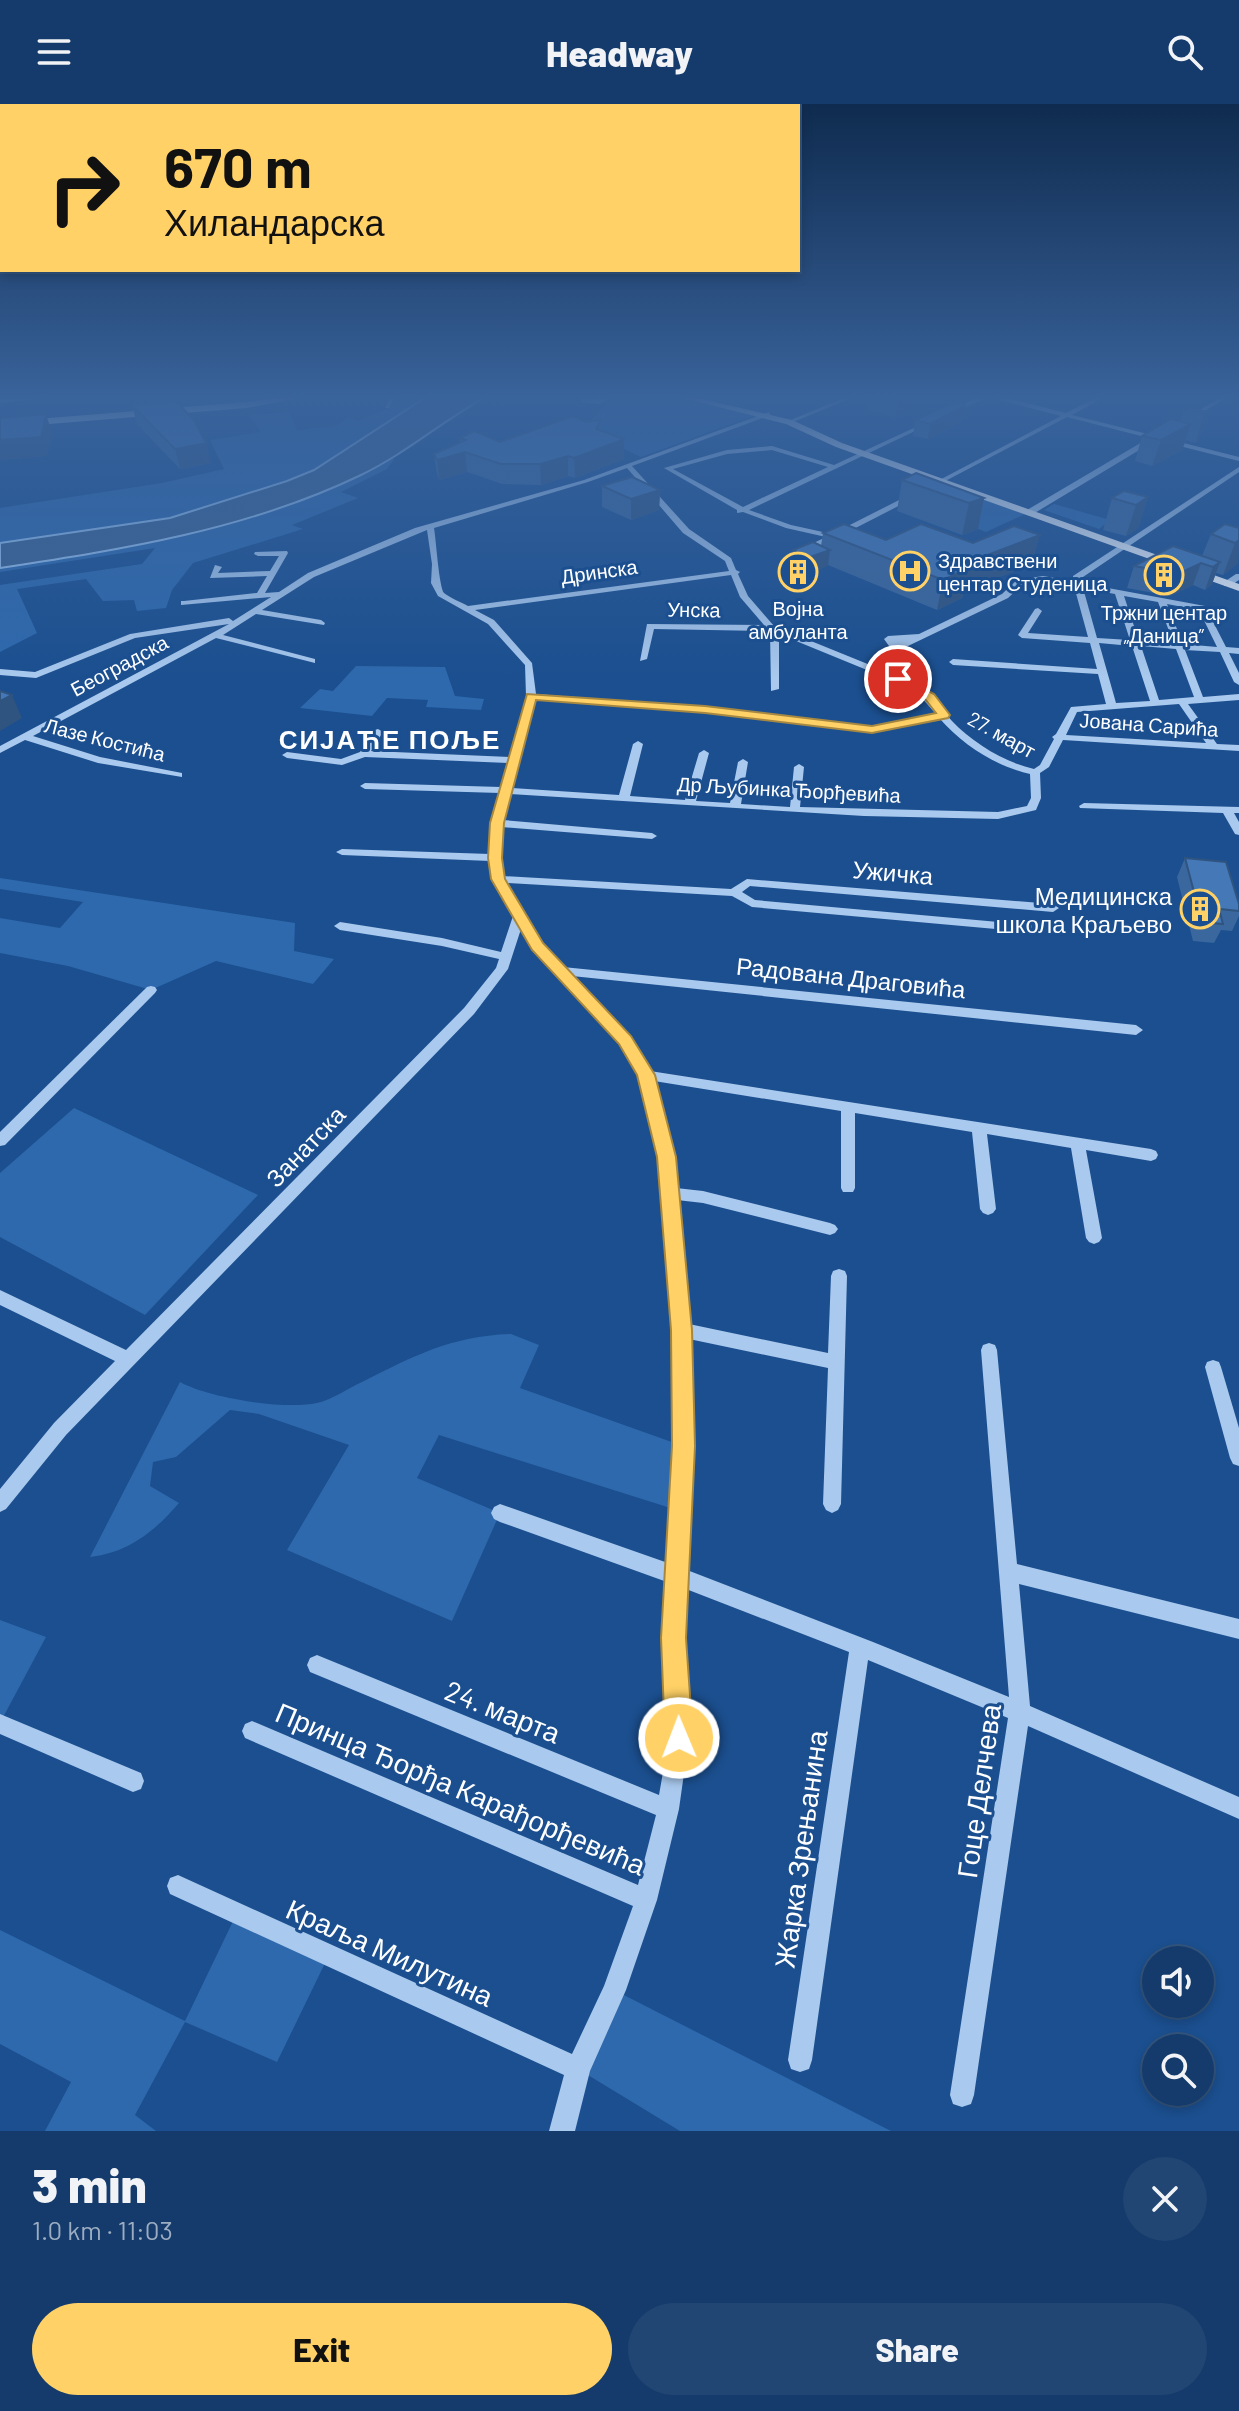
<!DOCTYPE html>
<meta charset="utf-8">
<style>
:root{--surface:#143b6b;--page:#214673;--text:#f1f3f6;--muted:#9dadc1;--line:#33557e;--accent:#ffd166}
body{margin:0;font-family:Barlow,sans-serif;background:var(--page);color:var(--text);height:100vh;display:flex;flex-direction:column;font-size:30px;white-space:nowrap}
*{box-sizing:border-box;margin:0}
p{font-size:26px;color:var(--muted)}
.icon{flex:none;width:44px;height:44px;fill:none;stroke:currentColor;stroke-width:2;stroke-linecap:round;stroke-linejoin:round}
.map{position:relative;height:2027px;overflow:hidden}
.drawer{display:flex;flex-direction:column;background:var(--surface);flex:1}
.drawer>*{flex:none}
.hud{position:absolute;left:0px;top:0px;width:800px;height:168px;box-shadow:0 4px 12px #0003,0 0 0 2px var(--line);background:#ffd166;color:#111;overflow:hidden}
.controls{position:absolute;left:1142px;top:1842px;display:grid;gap:16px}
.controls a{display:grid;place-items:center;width:72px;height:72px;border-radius:50%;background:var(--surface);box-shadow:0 4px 12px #0003,0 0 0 2px var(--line);font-size:40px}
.pin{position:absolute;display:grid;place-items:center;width:68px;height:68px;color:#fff;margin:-34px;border:4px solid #fff;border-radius:50%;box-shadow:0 2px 8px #0007}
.me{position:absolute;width:88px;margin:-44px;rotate:359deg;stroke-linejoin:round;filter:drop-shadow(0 0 6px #0008)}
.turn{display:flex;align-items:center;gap:28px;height:168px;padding:0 32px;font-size:36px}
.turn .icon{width:104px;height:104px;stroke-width:2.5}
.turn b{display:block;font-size:56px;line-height:68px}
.round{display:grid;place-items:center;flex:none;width:84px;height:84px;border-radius:42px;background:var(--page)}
.head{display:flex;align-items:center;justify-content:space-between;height:136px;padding:0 32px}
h1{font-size:48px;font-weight:800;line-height:60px}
.cta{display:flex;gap:16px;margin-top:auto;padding:16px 32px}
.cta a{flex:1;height:92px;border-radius:48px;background:var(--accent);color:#111;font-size:32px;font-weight:800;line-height:92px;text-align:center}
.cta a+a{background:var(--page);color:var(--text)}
header{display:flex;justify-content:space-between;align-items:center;height:104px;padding:0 32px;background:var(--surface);font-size:36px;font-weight:800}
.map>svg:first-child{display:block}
</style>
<header><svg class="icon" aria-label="menu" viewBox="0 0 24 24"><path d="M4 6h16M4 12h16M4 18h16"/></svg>Headway<svg class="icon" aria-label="search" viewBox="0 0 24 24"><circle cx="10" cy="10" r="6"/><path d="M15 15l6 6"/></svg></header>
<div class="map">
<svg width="1239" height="2027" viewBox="0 0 1239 2027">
<rect width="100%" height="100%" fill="#1b4f8f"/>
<g fill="#2e69ad">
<polygon points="407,290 431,290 314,366 287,377 170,414 0,439 0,404 162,379 224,365 210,336 261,328 249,311 289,308 297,326 336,322 348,313 357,317 389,304"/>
<polygon points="618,290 661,290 753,312 641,353 614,340 589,318"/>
<path d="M391,353L394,355L387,365L341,388L358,394L292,421L303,425L193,459L172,486L166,504L137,507L134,496L103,497L86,475L17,485L37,529L0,548V481L142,460L155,444L0,468V464C134,443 273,425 391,353Z"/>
<polygon points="968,390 1025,410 986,428 913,399"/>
<polygon points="1054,400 1110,416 1099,425 1044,406"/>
<polygon points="356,562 445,563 455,592 484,595 481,606 426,603 428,596 387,594 372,612 300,604 320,585 333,587"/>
<polygon points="0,774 295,819 294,847 334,855 313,880 216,857 151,886 68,862 0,849 0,814 60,824 83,798 0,785"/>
<polygon points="74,1004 258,1091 145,1211 0,1133 0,1069"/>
<path d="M511,1230L539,1241L520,1284L683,1342L680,1407L439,1331L417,1374L500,1409L452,1517L287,1446L349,1341L259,1310L230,1306L176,1353L153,1358L150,1382L179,1399C155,1427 128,1449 90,1453L180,1278C209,1294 284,1306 317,1299C332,1296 348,1284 362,1278C414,1252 451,1232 511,1230Z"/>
<polygon points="0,1516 46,1533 0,1619"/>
<polygon points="236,1811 328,1853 277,1958 185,1918 135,2011 156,2027 45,2027 71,1978 0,1940 0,1826 185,1917"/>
<polygon points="614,1886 891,2027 680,2027 578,1965"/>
</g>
<path fill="#3c6290" stroke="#9cc4f0" stroke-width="2" d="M431,290H491C446,314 407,349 361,371C247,426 124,445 0,464V439L170,414L287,377L314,366Z"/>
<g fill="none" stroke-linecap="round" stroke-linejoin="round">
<g fill="#a9c9ee" fill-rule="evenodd">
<polygon points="66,290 89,290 0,299 0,295"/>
<polygon points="260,290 302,292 299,294"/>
<polygon points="391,290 397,290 389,304 385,304"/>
<path d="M583,290H589L587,295C598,296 606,290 617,290L599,300L581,298Z"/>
<polygon points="853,290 861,290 791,319 786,318"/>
<polygon points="980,290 992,290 1066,309 1103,290 1110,290 1072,311 1239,353 1239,357 1156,336 1033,410 1027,410 1027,406 1149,334 1067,313 932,384 928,384 928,382 1061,312 988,293 951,310 946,309 981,291"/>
<polygon points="1226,290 1233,290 1188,317 1183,316"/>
<path d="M769,308L771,311L632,362L689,425L731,454L736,466L740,468L738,470L748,492L774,522L912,578C929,589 940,604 952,617C973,639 1004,658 1034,665L1040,661L1054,635L1052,633L1056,630L1071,603L1106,600L1098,570L953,561L949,558L953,555L1097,565L1090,539L1022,534L1018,531L1035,505L1038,504L1042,507L1028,529L1088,533L1074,482L1043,476L1023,480L1008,494L908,542H889L884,535L888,532L919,530L1002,490L1017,476L1043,472L1073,477V472L1239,363V368L1080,475L1081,479L1205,502L1226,543L1239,544V550L1229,549L1239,569V581L1234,578L1220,548L1185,546L1203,593L1239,590V596L1188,600L1217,640L1239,641V647L1063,636L1049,663L1040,669L1041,694L1036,706L998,715L864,712L510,690L503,716L652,729L657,732L652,735L502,723L501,754L503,772L731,785L747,775L1053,800L1059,804L1053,808L750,782L742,788L755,796L1032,821V827L1028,828L752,803L732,792L506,779L542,841L563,863L1136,921L1143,926L1136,931L572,872L630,933L650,967L1151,1045L1156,1047L1158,1051L1156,1055L1151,1057L1086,1046L1102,1134L1099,1138L1094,1140L1089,1138L1086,1134L1071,1044L987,1030L996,1105L993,1109L988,1111L983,1109L980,1105L972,1028L855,1009V1084L853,1088H843L841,1084V1007L654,977L673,1053L676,1084L703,1087L830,1119L835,1121L838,1125L835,1129L830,1131L703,1099L677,1096L689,1220L828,1249L831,1172L833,1167L839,1165L845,1167L847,1172L841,1400L838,1406L832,1409L826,1406L823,1400L828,1264L689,1235L692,1342L687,1466L873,1538L1009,1593L981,1246L983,1241L989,1239L995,1241L997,1246L1017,1460L1239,1515V1535L1019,1480L1030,1602L1239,1693V1715L1028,1622L974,1991L971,2000L962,2003L953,2000L950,1991L1008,1614L868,1556L812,1956L809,1965L800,1968L791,1965L788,1956L849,1548L686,1485L684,1534L689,1634L679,1705L657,1796L626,1886L590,1967L575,2027H549L564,1971L170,1790L167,1782L170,1774L178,1771L572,1950L604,1882L633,1802L245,1634L242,1627L245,1620L252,1617L638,1781L656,1711L310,1568L307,1561L310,1554L317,1551L659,1691L669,1634L664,1534L667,1478L500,1418L494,1415L491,1409L494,1403L500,1400L668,1459L674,1342L673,1226L659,1053L639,971L620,939L533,846L521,825L508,865L474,910L66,1331L6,1405L0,1408V1385L54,1319L115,1257L0,1201V1186L126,1246L464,904L496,864L499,855L442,842L340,826L334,822L340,818L442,834L501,848L513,812L492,775L490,757L342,751L336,748L342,745L490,750L492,719L500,689L365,685L360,682L365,679L501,683L508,659L365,653L342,661L287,654L282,651L287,648L341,655L360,648L375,626L378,625L383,628L371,647L510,653L526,592L525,561L488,520L438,492L431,479L432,460L427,426L314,473L262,506L321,516L325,519L324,521L256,510L223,531L315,555V559L216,534L33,632L100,653L182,669V673L98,659L25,636L0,649V642L229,520L135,534L36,574L0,571V565L35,568L130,530L229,514L233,517L271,493L181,501V497H184L257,489L267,472L210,474L215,461L222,463L218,469L270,467L279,452H258L254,450L255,448L287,447L288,449L265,489L279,488L308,469L415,424L584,376ZM627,364L683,429L725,457L729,467L468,502C461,498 450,494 444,489C439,483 436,435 434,424L588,378ZM731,471L740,493L764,521L647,520L640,557L647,555L654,525L770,527L771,587L779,585V530L906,582L921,593L936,610L872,623L705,603L536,590L532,559L494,516L475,506ZM1083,484L1115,490L1130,536L1097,534ZM1124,492L1158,498L1174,540L1139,537ZM1167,500L1199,506L1217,543L1183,540ZM1099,539L1132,542L1150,597L1116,599ZM1141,542L1176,545L1194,593L1159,596ZM535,595L705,609L872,629L940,615C963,641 995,662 1030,670L1031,694L1027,702L998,708L800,703L804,663L799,660L794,663L790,703L741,700L748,658L743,655L738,658L730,699L696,697L709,649L704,646L699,649L685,696L630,692L643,640L638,637L633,640L619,691L512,684ZM1179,600L1206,639L1066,631L1077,608Z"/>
<path d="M929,317L934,318L749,406L791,421L832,430L909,391L916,393L840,432V435H834L802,450H799V446L826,433L786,424L743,408L737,409V406L664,364L727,346L772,342L834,361ZM772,346L828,363L743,403L673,365L727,350Z"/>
<polygon points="1236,470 1239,470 1239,476 1230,482 1224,482 1224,478"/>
<polygon points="1084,699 1239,703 1239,709 1234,709 1239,718 1239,731 1235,730 1223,709 1080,704 1079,702"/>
<polygon points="151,882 155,883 157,886 155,889 5,1041 0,1042 0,1028 147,883"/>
<polygon points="1213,1256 1219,1258 1221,1263 1239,1324 1239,1362 1233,1360 1230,1354 1205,1263 1207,1258"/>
<polygon points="0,1610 141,1669 144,1677 141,1685 133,1688 0,1630"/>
</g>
<g fill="#f0f6ff" fill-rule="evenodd">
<polygon points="301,290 321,290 246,304 0,324 0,318 246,298"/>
<polygon points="667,290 681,290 792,316 842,339 1239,480 1239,487 836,343 786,320"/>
</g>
</g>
<g fill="#3a679d">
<polygon points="871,290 939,290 938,294 895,313 868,306"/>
<polygon points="132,301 211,359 180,365 137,320"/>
<polygon points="1184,305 1208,308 1198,337 1195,339 1186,336 1182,346 1152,362 1135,357 1142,332 1180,318"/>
<polygon points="915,316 962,317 928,335 913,332"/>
<polygon points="601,326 624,355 575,374 568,372 541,381 502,380 467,368 439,376 437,370 434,350 460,338 460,334 500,338"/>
<polygon points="902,376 984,394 978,425 962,431 897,407"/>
<polygon points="602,382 660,386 659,406 631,416 602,403"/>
<polygon points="1148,393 1138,424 1126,432 1103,426 1112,394"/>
<polygon points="1239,424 1238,459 1223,471 1216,469 1212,480 1205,486 1193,481 1170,492 1127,484 1134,462 1202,452 1211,430"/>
<polygon points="823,429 886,436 1032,460 964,487 962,494 937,506 828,461 808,470 791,462 793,446 821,442"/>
<polygon points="1185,754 1239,800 1239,812 1232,827 1221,826 1214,839 1193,837 1177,773"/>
</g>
<g fill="#305480">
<polygon points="909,290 939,290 938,294 895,313 898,295"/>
<polygon points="965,302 962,317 928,335 930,320"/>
<polygon points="1208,308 1198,337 1195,339 1204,310"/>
<polygon points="46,310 52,329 47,352 0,356 0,336"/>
<polygon points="1191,320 1182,346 1152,362 1161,336"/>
<polygon points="624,335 624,355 575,374 574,354"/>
<polygon points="206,339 211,359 180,365 175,345"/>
<polygon points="465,348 467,368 439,376 437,356"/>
<polygon points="568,352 568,372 541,381 540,360"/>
<polygon points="660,386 659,406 631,416 631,395"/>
<polygon points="1148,393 1138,424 1126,432 1136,401"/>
<polygon points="984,394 978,425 962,431 969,399"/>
<polygon points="1040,431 1032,460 964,487 962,494 937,506 943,476 961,461"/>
<polygon points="1239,436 1238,459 1223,471 1235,439"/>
<polygon points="830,446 828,462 808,470 810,453"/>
<polygon points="1220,458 1212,480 1205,486 1213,463"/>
<polygon points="1201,459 1193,481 1170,492 1178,470"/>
<polygon points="12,591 22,614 0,627 0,597"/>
</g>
<g fill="#4478b7" stroke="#305480" stroke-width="2">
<polygon points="879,290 909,290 898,295"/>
<polygon points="962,295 965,302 930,320 915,316"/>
<polygon points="176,297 193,315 206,339 175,345 132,301"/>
<polygon points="1187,303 1208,308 1204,310 1184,305"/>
<polygon points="46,310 41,333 0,336 0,314"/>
<polygon points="573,312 586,318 601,316 596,325 624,335 574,354 568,352 540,360 501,360 465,348 437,356 434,350 466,336 460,334 474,327 500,338"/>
<polygon points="1171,315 1191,320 1161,336 1142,332"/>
<polygon points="916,369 984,394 969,399 902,376"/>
<polygon points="632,373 660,386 631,395 602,382"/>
<polygon points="1124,387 1148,393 1136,401 1112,394"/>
<polygon points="844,420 886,436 921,420 973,439 1014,422 1040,431 961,461 969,464 943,476 823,429"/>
<polygon points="1225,420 1239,424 1239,436 1235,439 1211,430"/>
<polygon points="813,438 830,446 810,453 793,446"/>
<polygon points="1173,442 1220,458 1213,463 1201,459 1178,470 1134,462"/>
<polygon points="0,587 12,591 0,597"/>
<polygon points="1185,754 1226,758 1239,800 1239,807 1219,805 1223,820 1202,818"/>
</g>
<linearGradient id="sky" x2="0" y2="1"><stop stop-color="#0f2b4f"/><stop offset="0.51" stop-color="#39639b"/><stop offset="1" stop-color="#39639b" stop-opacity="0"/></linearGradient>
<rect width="1239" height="574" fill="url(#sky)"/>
<polygon fill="#ffd166" stroke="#a68842" stroke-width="2" points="898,571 934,590 950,611 948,614 872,629 705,609 536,596 504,719 502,754 505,775 543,839 631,932 655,971 676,1053 692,1226 695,1342 686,1534 693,1634 689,1644 679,1648 669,1644 665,1634 661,1534 672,1342 671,1226 657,1053 637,971 619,940 532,846 491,775 488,754 490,719 527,590 705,602 872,622 936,609 925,595 894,578 894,572"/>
<defs>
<g id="hospital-ring" transform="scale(2)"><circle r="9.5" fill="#1b4f8f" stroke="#ffd166" stroke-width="1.5"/><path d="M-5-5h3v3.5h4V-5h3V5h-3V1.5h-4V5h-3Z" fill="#ffd166"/></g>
<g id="building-ring" transform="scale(2)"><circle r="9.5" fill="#1b4f8f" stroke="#ffd166" stroke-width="1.5"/><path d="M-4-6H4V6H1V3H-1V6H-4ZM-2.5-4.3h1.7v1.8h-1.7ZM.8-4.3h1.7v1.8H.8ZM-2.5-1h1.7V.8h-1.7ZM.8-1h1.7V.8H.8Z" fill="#ffd166"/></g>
</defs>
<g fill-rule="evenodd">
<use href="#hospital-ring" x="910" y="467"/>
<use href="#building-ring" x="798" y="468"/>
<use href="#building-ring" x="1164" y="471"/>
<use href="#building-ring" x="1200" y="805"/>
</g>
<g text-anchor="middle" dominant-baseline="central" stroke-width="6" stroke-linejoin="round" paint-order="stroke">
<g font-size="20" fill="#fff" stroke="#1b4f8f">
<text x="938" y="456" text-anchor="start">Здравствени<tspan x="938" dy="23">центар Студеница</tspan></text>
<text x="798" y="504">Војна<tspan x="798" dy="23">амбуланта</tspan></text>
<text x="1164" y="508">Тржни центар<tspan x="1164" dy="23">„Даница”</tspan></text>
</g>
<g font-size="20" fill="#fff" stroke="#1b4f8f">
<text transform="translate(599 467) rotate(-8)">Дринска</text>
<text transform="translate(694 505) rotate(1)">Унска</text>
<text transform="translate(119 561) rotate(-28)">Београдска</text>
<text transform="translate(1149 620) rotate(4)">Јована Сарића</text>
<text transform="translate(1002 630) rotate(29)">27. март</text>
<text transform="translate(105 635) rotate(14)">Лазе Костића</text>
<text transform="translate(789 685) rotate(3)">Др Љубинка Ђорђевића</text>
</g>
<g font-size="24" fill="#fff" stroke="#1b4f8f">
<text transform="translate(893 768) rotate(5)">Ужичка</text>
<text transform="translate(851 873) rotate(6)">Радована Драговића</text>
<text transform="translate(305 1042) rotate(-46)">Занатска</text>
</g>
<g font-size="24" fill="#fff" stroke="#1b4f8f" text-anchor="end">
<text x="1172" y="791">Медицинска<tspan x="1172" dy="28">школа Краљево</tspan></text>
</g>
<g font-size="26" font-weight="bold" letter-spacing="2" fill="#fff" stroke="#1b4f8f">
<text x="390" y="634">СИЈАЋЕ ПОЉЕ</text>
</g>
<g font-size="28" fill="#fff" stroke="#1b4f8f">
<text transform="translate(503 1607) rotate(22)">24. марта</text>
<text transform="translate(461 1684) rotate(23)">Принца Ђорђа Карађорђевића</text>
<text transform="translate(978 1687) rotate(-82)">Гоце Делчева</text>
<text transform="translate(800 1745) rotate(-82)">Жарка Зрењанина</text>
<text transform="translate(390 1848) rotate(24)">Краља Милутина</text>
</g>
</g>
</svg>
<div class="controls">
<a><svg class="icon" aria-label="sound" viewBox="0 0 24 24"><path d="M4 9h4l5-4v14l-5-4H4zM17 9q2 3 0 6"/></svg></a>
<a><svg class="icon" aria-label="search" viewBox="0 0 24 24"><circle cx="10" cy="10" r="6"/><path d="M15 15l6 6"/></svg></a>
</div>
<div class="pin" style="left:898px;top:575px;background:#d93025"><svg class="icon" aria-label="arrive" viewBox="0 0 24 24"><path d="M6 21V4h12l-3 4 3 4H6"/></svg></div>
<svg class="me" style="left:679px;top:1634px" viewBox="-20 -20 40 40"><circle r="17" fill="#ffd166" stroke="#fff" stroke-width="3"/><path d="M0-11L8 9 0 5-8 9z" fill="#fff"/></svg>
<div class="hud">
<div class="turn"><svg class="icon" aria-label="right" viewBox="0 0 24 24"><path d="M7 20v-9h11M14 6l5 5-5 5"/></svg><div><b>670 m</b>Хиландарска</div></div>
</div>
</div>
<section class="drawer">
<div class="head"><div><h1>3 min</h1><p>1.0 km · 11:03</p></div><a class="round"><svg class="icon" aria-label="close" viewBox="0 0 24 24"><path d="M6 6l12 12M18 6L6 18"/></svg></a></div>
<div class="cta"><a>Exit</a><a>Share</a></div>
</section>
